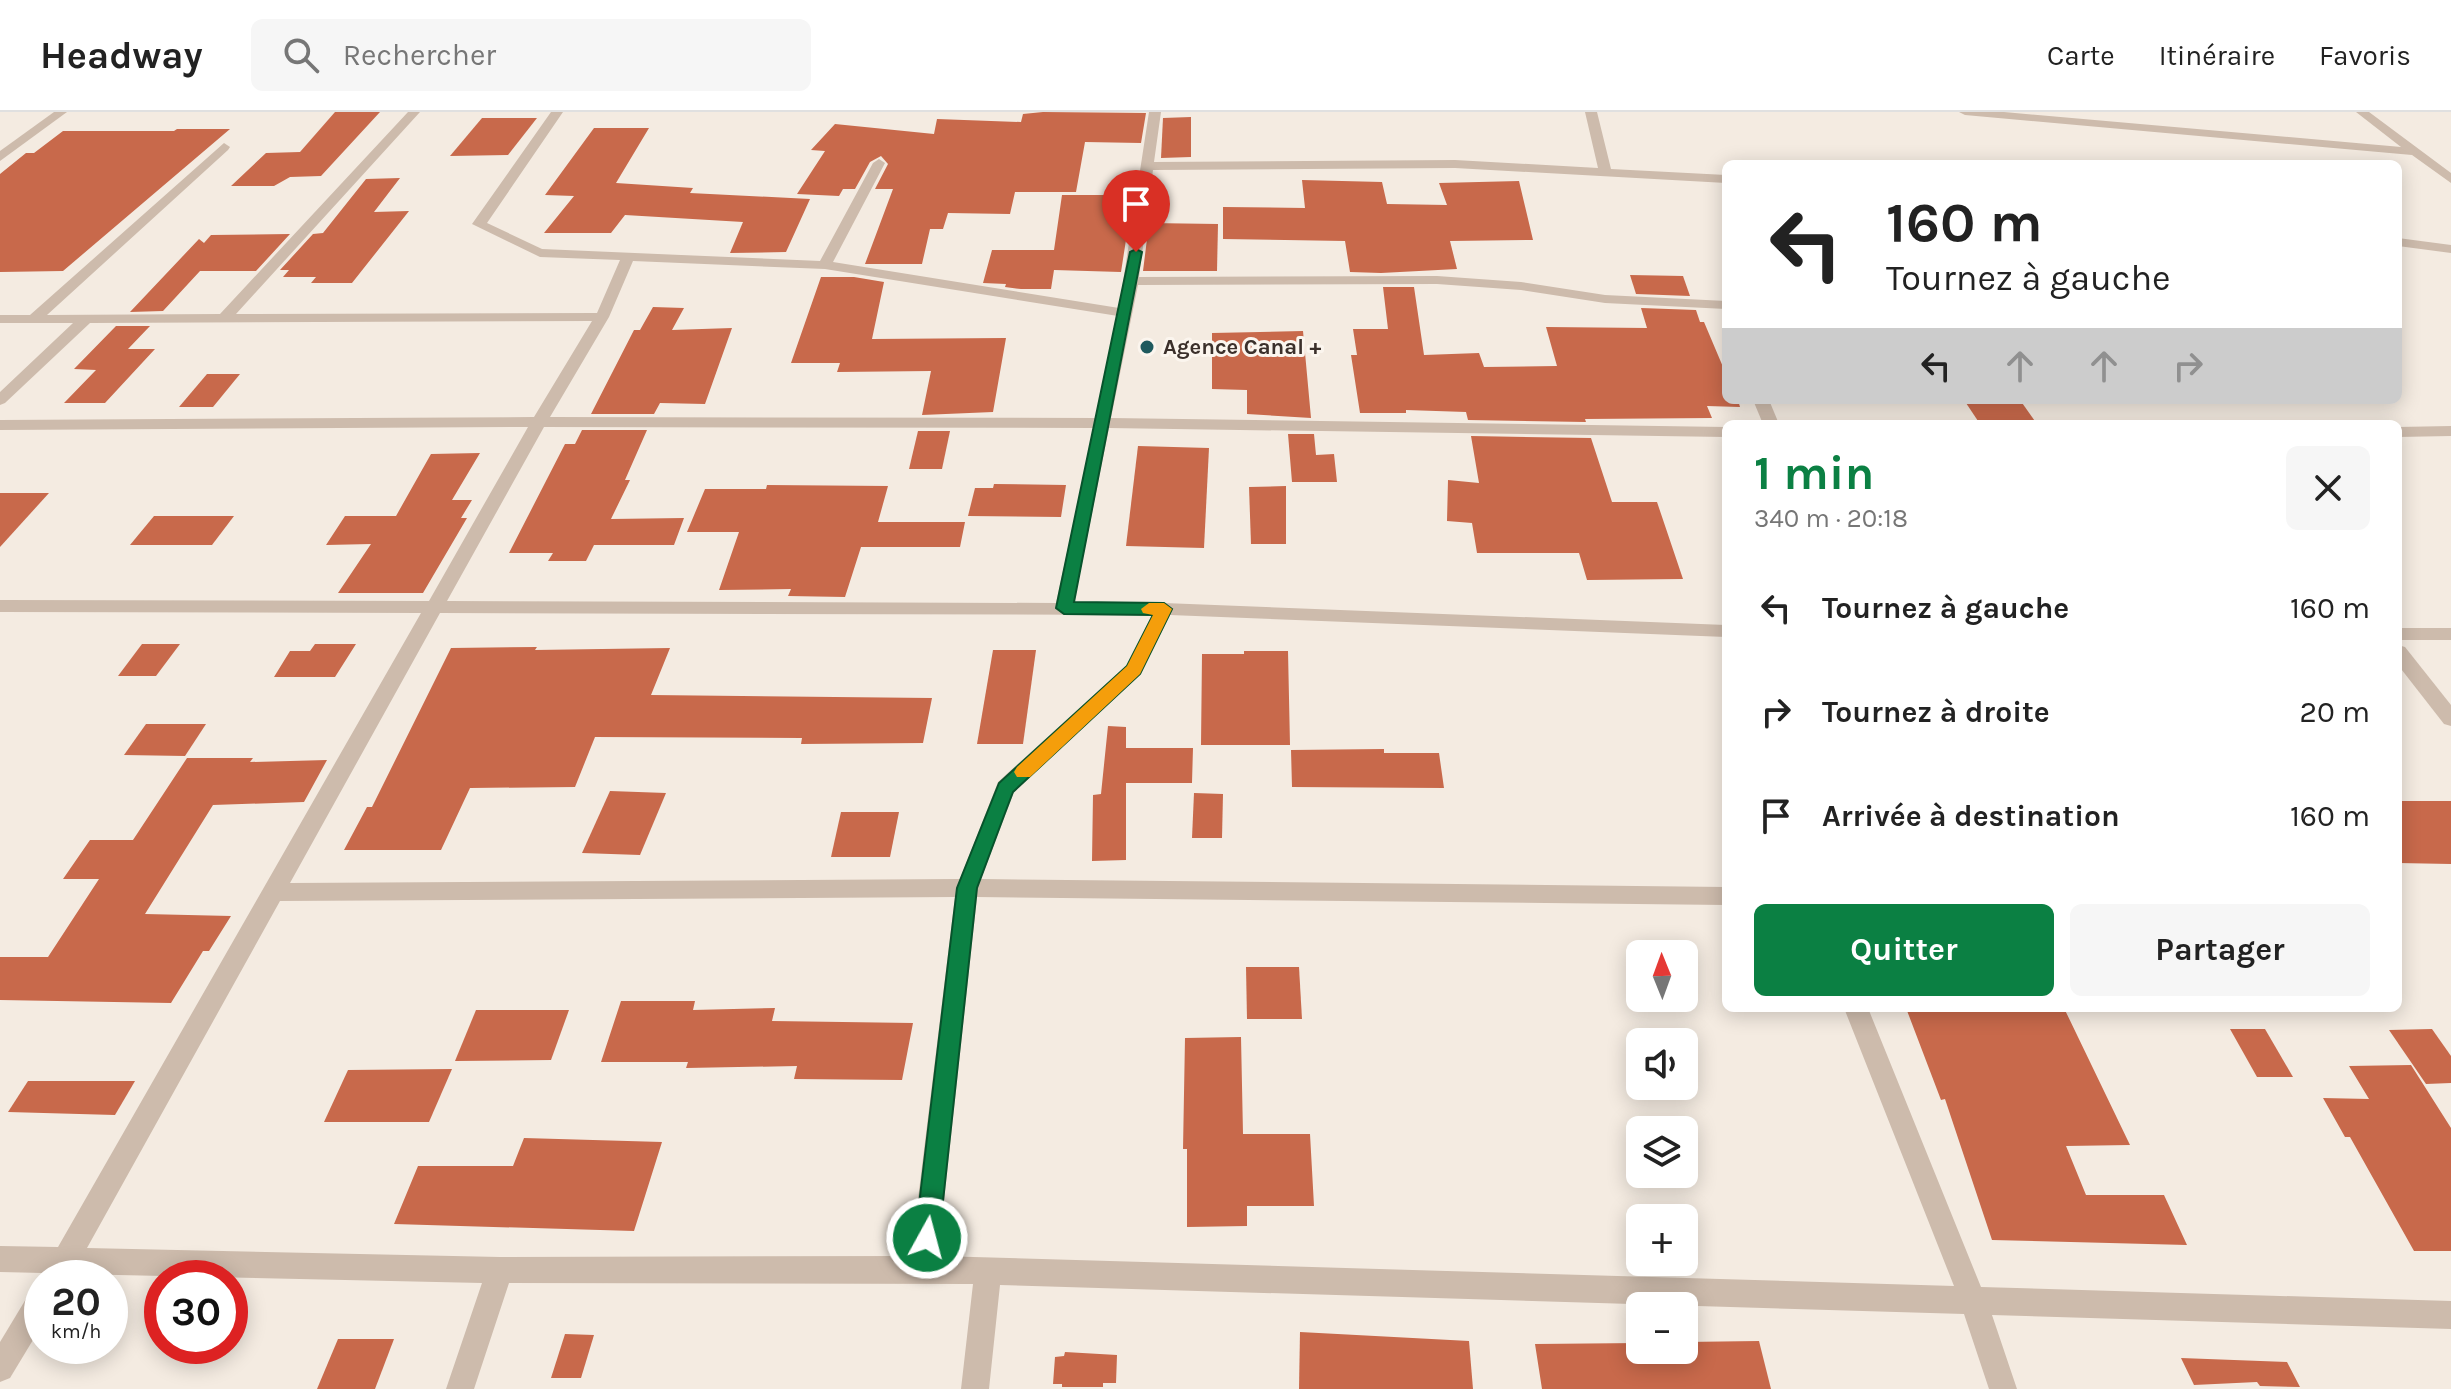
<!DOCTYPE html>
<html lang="fr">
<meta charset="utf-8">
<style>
:root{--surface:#fff;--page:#f6f6f6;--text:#222;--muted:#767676;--line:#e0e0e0;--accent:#0b8043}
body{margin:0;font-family:Karla,sans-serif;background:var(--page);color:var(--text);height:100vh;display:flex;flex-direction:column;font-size:30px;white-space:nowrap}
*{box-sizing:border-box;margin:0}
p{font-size:26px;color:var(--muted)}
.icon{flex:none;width:44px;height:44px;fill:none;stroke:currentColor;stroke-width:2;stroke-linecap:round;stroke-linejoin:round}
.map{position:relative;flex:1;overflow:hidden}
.panel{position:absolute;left:1722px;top:308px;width:680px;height:592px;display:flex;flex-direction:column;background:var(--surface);border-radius:12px;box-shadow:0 4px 20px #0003}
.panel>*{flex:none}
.top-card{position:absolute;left:1722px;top:48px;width:680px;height:244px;border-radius:12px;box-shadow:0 4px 20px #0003;background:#fff;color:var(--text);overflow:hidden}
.needle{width:52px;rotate:359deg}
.controls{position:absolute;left:1626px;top:828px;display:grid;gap:16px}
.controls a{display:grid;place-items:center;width:72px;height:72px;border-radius:12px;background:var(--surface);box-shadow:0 4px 20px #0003;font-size:40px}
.speed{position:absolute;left:24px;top:1148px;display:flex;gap:16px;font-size:40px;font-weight:700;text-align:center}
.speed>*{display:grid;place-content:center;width:104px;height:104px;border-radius:50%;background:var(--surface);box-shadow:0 4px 20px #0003;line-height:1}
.speed small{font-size:20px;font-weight:400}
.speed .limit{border:12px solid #d22;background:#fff;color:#111}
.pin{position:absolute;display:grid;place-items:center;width:68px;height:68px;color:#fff;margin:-82px -34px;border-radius:50% 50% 50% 0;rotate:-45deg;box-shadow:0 0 8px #0007}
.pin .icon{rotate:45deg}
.me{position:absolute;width:88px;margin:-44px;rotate:7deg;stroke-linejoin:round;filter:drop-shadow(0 0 6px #0008)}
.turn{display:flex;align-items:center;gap:28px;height:168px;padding:0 32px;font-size:36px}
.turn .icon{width:104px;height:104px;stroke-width:2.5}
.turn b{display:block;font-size:56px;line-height:68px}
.lanes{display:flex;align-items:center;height:76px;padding:0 32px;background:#0003;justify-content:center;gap:40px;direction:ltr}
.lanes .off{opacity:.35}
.round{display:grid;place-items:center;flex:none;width:84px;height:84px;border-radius:12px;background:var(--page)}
.headline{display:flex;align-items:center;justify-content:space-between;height:136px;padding:0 32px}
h1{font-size:48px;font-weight:700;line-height:60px;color:var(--accent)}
.action{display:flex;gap:16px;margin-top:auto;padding:16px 32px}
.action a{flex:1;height:92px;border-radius:12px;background:var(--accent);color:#fff;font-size:32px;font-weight:700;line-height:92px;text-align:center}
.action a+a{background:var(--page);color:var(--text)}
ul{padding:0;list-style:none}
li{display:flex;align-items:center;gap:24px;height:104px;padding:0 32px}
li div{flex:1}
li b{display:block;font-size:30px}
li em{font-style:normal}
header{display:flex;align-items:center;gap:48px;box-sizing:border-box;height:112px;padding:0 40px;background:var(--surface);border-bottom:2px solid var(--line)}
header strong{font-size:38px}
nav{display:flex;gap:44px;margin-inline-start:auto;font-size:28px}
.search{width:560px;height:72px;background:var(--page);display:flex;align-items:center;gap:20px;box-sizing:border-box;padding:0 28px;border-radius:12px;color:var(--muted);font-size:30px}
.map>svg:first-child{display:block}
</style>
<header>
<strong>Headway</strong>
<div class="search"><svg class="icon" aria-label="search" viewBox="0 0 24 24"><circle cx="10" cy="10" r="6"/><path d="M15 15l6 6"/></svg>Rechercher</div>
<nav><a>Carte</a><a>Itinéraire</a><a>Favoris</a></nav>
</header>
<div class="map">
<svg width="2451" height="1277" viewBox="0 0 2451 1277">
<rect width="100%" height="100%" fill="#f4ebe1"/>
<g fill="#c8694b">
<polygon points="335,0 380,0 321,64 290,65 274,74 231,74 266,41 300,40"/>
<polygon points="1043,0 1146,1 1141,31 1085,30 1076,80 1015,80 1010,102 948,101 943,117 930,117 922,152 865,152 893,77 875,77 888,52 881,44 870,50 855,77 843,77 839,84 797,82 825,39 811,38 835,12 934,22 937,7 1021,10 1023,2"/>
<polygon points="1191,5 1191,45 1161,46 1163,6"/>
<polygon points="482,6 537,6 508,43 450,44"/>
<polygon points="594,16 649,16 616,71 693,76 690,81 810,87 786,140 730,141 743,110 625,103 611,121 544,121 574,84 545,83"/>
<polygon points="177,17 230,17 63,159 0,160 0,62 26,41 34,41 63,19 174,19"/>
<polygon points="400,66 374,100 409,99 352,171 311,171 316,165 283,165 289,158 280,158 313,122 323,121 366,67"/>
<polygon points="1302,68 1382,70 1387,92 1447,93 1439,71 1519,69 1533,128 1450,129 1457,157 1381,161 1350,160 1345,129 1223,127 1223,95 1305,96"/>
<polygon points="1062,83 1133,83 1121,160 1054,158 1051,177 1021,177 1005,175 1006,172 983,171 992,138 1054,138"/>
<polygon points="1149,111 1218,112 1217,159 1143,159"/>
<polygon points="290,122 256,159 200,159 163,199 130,200 199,127 204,131 211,123"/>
<polygon points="1630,163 1683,164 1690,184 1636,182"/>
<polygon points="821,165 854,165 884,170 872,227 1006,226 993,300 922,303 931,259 837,260 840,251 791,251"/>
<polygon points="1383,175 1414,175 1424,243 1479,241 1484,255 1557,254 1546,215 1647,216 1641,196 1696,198 1700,210 1704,210 1726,262 1726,288 1738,288 1740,295 1707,294 1712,306 1585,307 1586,310 1468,308 1466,300 1406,298 1406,301 1360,301 1351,243 1357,243 1353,217 1388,217"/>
<polygon points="653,195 684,196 672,218 732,216 705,292 660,291 654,302 591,302 634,218 640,218"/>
<polygon points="116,214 150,214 128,237 155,237 105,291 64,291 96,258 74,257"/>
<polygon points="1303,219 1311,306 1247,302 1247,278 1212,277 1212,221"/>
<polygon points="207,262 240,262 213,295 179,295"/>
<polygon points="1964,288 2020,288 2037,312 1980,312"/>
<polygon points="582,318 647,318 625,368 630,368 611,407 684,406 674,433 594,433 586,449 548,449 553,441 509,441 565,332 575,332"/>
<polygon points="918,319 950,319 942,357 909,357"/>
<polygon points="1288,322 1314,322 1316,343 1334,342 1337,370 1292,370"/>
<polygon points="1471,324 1591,326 1612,390 1657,390 1683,467 1587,468 1579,441 1477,441 1472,411 1447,409 1448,368 1479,371"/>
<polygon points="1138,334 1209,336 1204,436 1126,434"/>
<polygon points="480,341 452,388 472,388 461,406 467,406 423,481 338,481 371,432 326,433 345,404 396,404 431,342"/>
<polygon points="994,372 1066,373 1061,405 968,404 975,376 993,376"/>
<polygon points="767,373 888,374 878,410 965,410 960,435 861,435 845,485 788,484 791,477 719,478 739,420 687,420 705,377 766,377"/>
<polygon points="1286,374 1286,432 1251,432 1249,375"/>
<polygon points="0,381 49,381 0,435"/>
<polygon points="154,404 234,404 212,433 130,433"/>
<polygon points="142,532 180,532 156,564 118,564"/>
<polygon points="315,532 356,532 335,565 274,565 290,539 310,539"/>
<polygon points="537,535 535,538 670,536 651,583 932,586 923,631 801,632 802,626 595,625 575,675 470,676 441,738 344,738 367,695 372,695 451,536"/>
<polygon points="993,538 1036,538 1023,632 977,632"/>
<polygon points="1244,539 1288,539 1290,633 1201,633 1202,542 1244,542"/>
<polygon points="146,612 206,612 185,644 124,643"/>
<polygon points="1108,614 1126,615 1126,636 1193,636 1192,671 1126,671 1126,748 1092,749 1093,683 1101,682"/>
<polygon points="1384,637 1384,641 1439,641 1444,676 1292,675 1291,638"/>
<polygon points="187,646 253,646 250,650 327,648 304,690 213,693 145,802 231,804 209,839 203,839 171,891 0,888 0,845 48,845 99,767 63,767 90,728 133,728"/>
<polygon points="610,679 666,681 640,743 582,741"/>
<polygon points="1194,681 1223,682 1222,726 1192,726"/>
<polygon points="2398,689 2451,689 2451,752 2398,751"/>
<polygon points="841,700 899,700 890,745 831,745"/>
<polygon points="1246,855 1299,855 1302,907 1247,907"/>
<polygon points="621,889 695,889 693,898 775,896 772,909 913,911 902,968 794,967 797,954 686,956 688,950 601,950"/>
<polygon points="1906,896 2064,896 2130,1033 2066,1034 2086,1083 2164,1083 2187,1133 1992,1128 1945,987 1941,988"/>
<polygon points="476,898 569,898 551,948 455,949"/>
<polygon points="2230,917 2265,917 2293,965 2257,965"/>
<polygon points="2432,917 2451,944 2451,971 2426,972 2389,918"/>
<polygon points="1241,925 1243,1022 1310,1022 1314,1094 1247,1094 1247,1114 1187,1115 1187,1037 1183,1037 1185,926"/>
<polygon points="2411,953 2451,1016 2451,1139 2414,1139 2350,1025 2345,1025 2323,986 2369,987 2349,954"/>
<polygon points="452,957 429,1010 324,1010 348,958"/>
<polygon points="28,969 135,969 115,1003 8,1000"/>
<polygon points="524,1026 662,1030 634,1119 394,1112 418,1054 513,1054"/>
<polygon points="1300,1220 1469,1229 1473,1277 1299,1277"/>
<polygon points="565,1222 594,1223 581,1266 551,1266"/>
<polygon points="338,1227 394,1227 375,1277 317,1277"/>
<polygon points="1759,1229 1771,1277 1542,1277 1535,1232 1640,1231 1640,1238 1684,1238 1684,1230"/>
<polygon points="1065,1240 1117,1243 1116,1271 1103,1271 1103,1275 1062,1275 1062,1272 1053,1272 1055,1245 1064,1244"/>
<polygon points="2181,1246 2287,1250 2300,1275 2260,1274 2257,1270 2194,1273"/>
</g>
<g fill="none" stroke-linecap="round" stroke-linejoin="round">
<g fill="#cdbbac" fill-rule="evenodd">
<polygon points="54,0 67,0 0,49 0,39"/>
<path d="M408,0H420L236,202L597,201L620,148L540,145L472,112L551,0H563L487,111L542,137L820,149L873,51L879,47L885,51L833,150L1119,196L1149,0H1161L1154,50L1455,48L1598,56L1585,0H1597L1611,57L1726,63V71L1455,56L1153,58L1139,165L1437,164L1521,170L1605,183L1726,189V197L1605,191L1521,178L1437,172L1138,173L1111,306L1726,315V325L1109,316L1074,491H1164L1726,513V525L1170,503L1141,562L1014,680L981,767L1726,775V793L977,785L938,1144L1954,1174L1844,896H1868L1981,1175L2451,1189V1217L1992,1203L2017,1277H1989L1964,1202L1000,1173L989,1277H961L973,1172L509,1171L474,1277H446L482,1171L72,1162L70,1166L42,1167L43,1161L0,1160V1134L58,1135L421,501L0,500V488L429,489L528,315L0,318V308L534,305L592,209L90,211L5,291L0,293V280L73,211H0V203H30L224,31L230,35L228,38L47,203L220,202ZM633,149L825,157L1118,204L1096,306L550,305L609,205ZM544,315L1094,316L1056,491L447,489ZM440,501L1152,503L1127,553L998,670L960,767L290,771ZM955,785L911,1144L500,1145L87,1136L280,789Z"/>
<polygon points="1959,0 2004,0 2401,35 2356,0 2369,0 2451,61 2451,71 2412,43 1965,3"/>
<polygon points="2398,126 2451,133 2451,141 2398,134"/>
<polygon points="1753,288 1769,288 1779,312 1763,312"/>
<polygon points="2451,314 2451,324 2398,325 2398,315"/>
<rect x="2398" y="516" width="53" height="12"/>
<polygon points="2398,533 2405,535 2451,593 2451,614 2444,612 2398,553"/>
<polygon points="42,1173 42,1213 10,1266 0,1270 0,1230 32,1177"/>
</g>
</g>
<polygon fill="#0b8043" stroke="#07532c" stroke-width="2" points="1136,137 1142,140 1074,490 1164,491 1172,497 1140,562 1013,680 1005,701 977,776 939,1126 935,1134 927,1138 919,1134 915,1126 957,776 999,671 1127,554 1153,503 1064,502 1056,496 1130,140"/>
<polygon fill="#f59e0b" points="1149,491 1164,491 1172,497 1140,562 1030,665 1017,665 1014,660 1017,655 1127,554 1153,503 1143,501 1141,497"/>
<circle fill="#1f5a5e" stroke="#fbf5ee" stroke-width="3" cx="1147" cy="235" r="8"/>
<g text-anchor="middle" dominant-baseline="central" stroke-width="6" stroke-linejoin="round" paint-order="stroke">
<g font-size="22" font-weight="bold" fill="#3b302b" stroke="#fbf5ee" text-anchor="start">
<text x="1163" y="235">Agence Canal +</text>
</g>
</g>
</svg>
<div class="controls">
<a><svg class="needle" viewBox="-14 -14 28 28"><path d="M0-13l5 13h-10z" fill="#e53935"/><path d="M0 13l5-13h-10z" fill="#767676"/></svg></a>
<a><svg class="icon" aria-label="sound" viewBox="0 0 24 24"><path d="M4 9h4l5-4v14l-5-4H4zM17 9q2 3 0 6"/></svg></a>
<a><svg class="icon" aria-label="layers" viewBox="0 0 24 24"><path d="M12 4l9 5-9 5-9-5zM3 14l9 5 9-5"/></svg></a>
<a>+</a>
<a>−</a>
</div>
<div class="speed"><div>20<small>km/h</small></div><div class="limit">30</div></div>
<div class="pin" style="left:1136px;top:140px;background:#d93025"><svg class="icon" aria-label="arrive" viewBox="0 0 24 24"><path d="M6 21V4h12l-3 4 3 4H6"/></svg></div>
<svg class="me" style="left:927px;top:1126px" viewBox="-20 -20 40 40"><circle r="17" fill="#0b8043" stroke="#fff" stroke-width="3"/><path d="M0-11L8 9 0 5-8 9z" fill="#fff"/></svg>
<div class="top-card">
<div class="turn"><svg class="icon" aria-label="left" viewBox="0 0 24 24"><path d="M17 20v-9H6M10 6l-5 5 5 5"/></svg><div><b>160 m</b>Tournez à gauche</div></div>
<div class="lanes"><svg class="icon" aria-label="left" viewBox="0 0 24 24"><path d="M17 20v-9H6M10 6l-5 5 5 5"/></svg><svg class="icon off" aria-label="ahead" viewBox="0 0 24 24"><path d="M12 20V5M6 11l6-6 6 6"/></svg><svg class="icon off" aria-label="ahead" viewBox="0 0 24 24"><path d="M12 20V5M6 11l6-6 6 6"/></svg><svg class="icon off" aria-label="right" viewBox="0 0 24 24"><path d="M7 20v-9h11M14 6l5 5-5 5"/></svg></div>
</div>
<section class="panel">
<div class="headline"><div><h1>1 min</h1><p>340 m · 20:18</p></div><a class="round"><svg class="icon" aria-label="close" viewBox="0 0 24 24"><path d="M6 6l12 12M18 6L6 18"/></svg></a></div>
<ul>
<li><svg class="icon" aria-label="left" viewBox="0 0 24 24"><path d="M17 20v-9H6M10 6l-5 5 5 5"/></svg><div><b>Tournez à gauche</b></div><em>160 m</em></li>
<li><svg class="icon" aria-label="right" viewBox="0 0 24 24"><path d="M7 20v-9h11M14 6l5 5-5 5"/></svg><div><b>Tournez à droite</b></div><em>20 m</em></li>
<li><svg class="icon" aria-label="arrive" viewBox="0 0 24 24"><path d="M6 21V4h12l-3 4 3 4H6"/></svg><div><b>Arrivée à destination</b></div><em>160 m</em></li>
</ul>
<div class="action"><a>Quitter</a><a>Partager</a></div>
</section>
</div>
